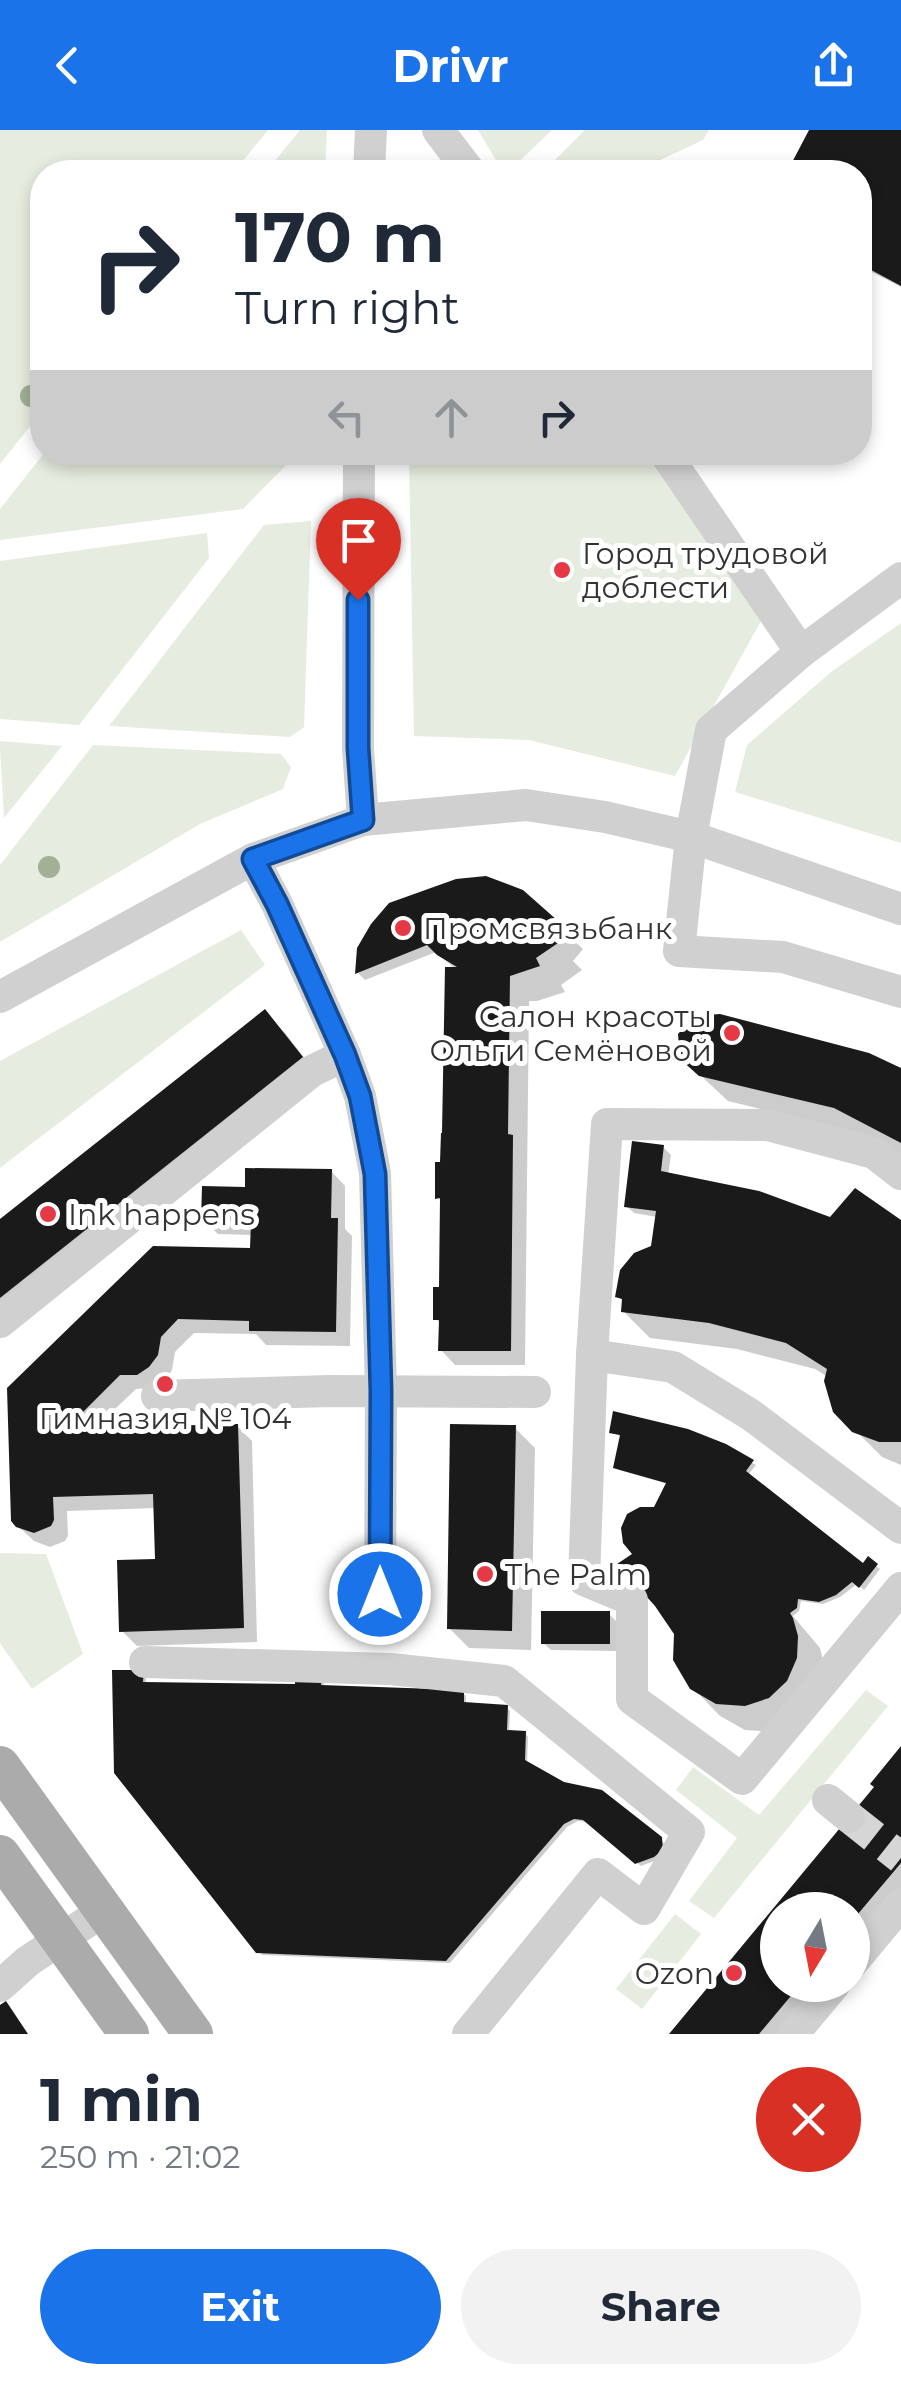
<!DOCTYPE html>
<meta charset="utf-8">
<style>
:root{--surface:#fff;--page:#f2f2f3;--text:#1f2937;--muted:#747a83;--accent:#1a73e8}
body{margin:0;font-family:Montserrat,sans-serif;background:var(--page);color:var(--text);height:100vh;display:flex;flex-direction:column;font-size:38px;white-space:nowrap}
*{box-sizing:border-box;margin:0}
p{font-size:32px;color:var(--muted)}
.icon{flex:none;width:55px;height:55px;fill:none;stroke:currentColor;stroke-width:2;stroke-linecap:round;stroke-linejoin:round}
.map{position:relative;height:1904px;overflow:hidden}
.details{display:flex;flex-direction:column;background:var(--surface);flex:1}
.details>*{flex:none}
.top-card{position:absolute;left:30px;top:30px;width:842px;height:305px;border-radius:40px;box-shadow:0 5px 15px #0003;background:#fff;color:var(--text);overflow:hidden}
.needle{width:65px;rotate:190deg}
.buttons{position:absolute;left:760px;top:1762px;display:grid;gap:20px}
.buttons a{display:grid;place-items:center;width:110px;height:110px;border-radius:50%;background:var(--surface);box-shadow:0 5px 15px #0003;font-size:50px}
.pin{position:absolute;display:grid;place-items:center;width:85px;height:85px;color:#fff;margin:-102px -42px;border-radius:50% 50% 50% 0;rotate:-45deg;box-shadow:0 0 10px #0007}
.pin .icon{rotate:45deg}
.me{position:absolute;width:110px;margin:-55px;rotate:0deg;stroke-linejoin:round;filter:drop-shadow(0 0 8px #0008)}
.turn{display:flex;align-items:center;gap:35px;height:210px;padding:0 40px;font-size:45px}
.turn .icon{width:130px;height:130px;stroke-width:2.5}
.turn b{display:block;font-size:70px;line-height:85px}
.lanes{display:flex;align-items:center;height:95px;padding:0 40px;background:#0003;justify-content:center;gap:50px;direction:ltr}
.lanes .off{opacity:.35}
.round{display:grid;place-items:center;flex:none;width:105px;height:105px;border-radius:52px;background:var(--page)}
.overview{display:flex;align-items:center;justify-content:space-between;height:170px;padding:0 40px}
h1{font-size:60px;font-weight:700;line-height:75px}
.action{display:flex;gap:20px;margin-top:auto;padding:20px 40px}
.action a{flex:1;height:115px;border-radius:60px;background:var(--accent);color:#fff;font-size:40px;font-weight:700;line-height:115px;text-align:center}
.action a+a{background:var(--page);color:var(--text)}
header{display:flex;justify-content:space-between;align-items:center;height:130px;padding:0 40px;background:var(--accent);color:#fff;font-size:45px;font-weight:700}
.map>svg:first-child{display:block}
</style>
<header><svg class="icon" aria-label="back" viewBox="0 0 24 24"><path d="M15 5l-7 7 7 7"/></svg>Drivr<svg class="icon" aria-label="share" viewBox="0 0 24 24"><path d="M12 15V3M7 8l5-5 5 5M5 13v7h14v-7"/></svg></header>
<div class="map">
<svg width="901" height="1904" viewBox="0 0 901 1904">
<rect width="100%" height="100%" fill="#fff"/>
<g fill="#e6ecdf">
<polygon points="0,0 268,0 234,42 42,42 42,281 0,334"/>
<polygon points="300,0 327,0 325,42 266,42"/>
<polygon points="478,0 552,0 508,42 503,42"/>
<polygon points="585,0 709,0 703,10 635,42 543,42"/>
<polygon points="45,322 298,322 298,323 243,379 0,410 0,379"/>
<polygon points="409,323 645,323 761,491 675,646 529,610 414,606"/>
<polygon points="311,391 304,597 290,607 109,596 264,395"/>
<polygon points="207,403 209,428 79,595 0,589 0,431"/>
<polygon points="901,493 901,713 735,662 747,615 831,542"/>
<polygon points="0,611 62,616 4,688 0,618"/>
<polygon points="93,615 281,624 291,637 283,659 200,694 0,812 0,735"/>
<polygon points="241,800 265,835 0,1038 0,931"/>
<polygon points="0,1423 46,1424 83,1524 32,1559 0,1513"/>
<polygon points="866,1560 888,1576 714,1788 689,1771 737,1708 676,1660 693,1637 759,1685"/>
<polygon points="675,1784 701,1804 642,1879 616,1859"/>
</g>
<g fill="#0003">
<polygon points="812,0 901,0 901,157 860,136 860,42 790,42"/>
<polygon points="522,762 583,819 573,831 582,840 561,855 565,862 537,871 529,871 525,1235 455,1235 441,1220 441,1194 436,1189 441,1160 442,1072 438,1068 443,1035 455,839 436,822 365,850 358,843"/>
<polygon points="265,883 285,903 321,949 0,1203 0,1093"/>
<polygon points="682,928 901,941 901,1024 862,1004 728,971"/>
<polygon points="663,1017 671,1025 668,1045 831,1090 901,1093 901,1335 882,1327 836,1281 828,1247 815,1239 737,1219 650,1208 623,1181 624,1172 618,1166 656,1118 657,1087 634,1083 626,1076"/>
<polygon points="331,1041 345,1056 345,1099 352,1106 350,1216 266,1215 256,1204 194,1203 175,1222 172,1240 164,1252 152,1258 136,1259 93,1300 237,1296 252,1311 257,1512 137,1516 122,1501 157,1431 156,1378 67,1381 68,1406 65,1411 50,1417 34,1411 18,1396 10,1259 253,1120 253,1105 218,1104 203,1090 247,1059"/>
<polygon points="515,1298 535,1318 531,1520 469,1518 449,1498"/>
<polygon points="611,1302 725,1317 756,1335 748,1345 863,1436 868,1430 880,1439 864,1460 857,1454 840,1467 823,1474 801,1471 799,1481 793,1486 820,1518 824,1535 774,1602 745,1600 720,1586 692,1557 677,1504 636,1425 668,1354 619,1340 615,1337 622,1307"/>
<polygon points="609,1484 616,1491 616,1521 551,1520 543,1513"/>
<polygon points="115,1543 146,1546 146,1555 298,1556 324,1552 323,1558 463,1563 466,1566 466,1575 507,1578 510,1581 509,1602 525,1603 528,1607 527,1634 664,1713 657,1730 641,1736 588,1692 578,1691 567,1697 450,1833 262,1825"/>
<polygon points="901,1620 901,1777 852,1835 852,1780 778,1780 778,1855 836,1855 795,1904 672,1904 877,1657"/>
</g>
<g fill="#1a1a1a">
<polygon points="809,0 901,0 901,156 860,134 860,42 787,42"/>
<polygon points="486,746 523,760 558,791 546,805 558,813 536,828 540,836 510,846 508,1004 513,1005 511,1221 438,1221 439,1190 433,1190 433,1157 439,1157 440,1068 435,1069 435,1032 440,1032 441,1003 442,1003 445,837 457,837 437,825 427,815 355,844 357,818 371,794 389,773 456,749"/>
<polygon points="265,879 303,927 0,1168 0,1089"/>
<polygon points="720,884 869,923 901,938 901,1013 834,978 699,946 680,929 678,904 695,886"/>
<polygon points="632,1011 664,1015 661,1041 759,1061 830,1087 855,1058 901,1090 901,1312 879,1312 852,1302 833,1282 824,1251 827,1239 786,1213 709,1193 621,1182 622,1169 615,1167 620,1140 634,1123 651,1116 656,1081 624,1077"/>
<polygon points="245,1038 332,1039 331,1088 338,1088 336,1202 249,1201 249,1191 178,1189 161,1207 158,1225 149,1237 137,1245 120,1245 82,1283 82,1298 238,1294 244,1498 119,1502 117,1430 155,1429 153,1364 53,1367 54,1390 51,1396 34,1403 16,1397 11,1391 7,1258 153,1116 250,1118 251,1092 201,1091 202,1056 245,1057"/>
<polygon points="613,1281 688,1299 726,1314 754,1330 746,1341 863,1433 868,1426 878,1434 859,1458 852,1452 836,1465 819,1472 798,1469 797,1478 790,1483 793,1488 798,1506 797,1528 787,1551 769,1568 745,1576 716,1574 690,1559 673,1530 674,1504 655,1476 617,1434 632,1424 623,1413 621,1398 627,1384 640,1377 654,1377 666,1353 613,1338 620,1305 609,1303"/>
<polygon points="450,1294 516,1295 512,1501 447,1499"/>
<rect x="541" y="1481" width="69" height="33"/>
<polygon points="112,1540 144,1540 143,1552 295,1554 295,1546 322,1547 321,1555 464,1560 464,1572 508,1575 507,1600 526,1601 525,1630 564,1652 602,1660 662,1707 663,1720 654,1727 635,1734 583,1690 574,1689 564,1694 446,1831 256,1823 114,1643"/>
<polygon points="901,1616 901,1733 852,1791 852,1780 778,1780 778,1855 800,1855 759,1904 669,1904 874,1657 870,1654"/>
<polygon points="6,1871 28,1904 0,1904 0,1875"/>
</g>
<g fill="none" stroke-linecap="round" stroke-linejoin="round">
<polyline stroke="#d6d6d6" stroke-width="32" stroke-dasharray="32 16" stroke-linecap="butt" points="849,1687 901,1728"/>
<g stroke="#d0d0d0" stroke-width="32">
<polyline points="438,0 470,42"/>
<polyline points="369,42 371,0"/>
<polyline points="359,322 358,618 363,690"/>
<polyline points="664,322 801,522"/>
<polyline points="901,448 801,522 711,600 691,707 679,821 783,827 901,862"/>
<polyline points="253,729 277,774 345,925 360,966 375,1043 381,1261 380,1464"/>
<polyline points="0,867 253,729 363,690 526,675 605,687 691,707 901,779"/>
<polyline points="901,1044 874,1023 768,995 607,994 592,1225 584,1450 632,1470 632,1569 742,1649 901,1458"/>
<polyline points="0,1192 312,941 345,925"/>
<polyline points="592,1225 673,1237 751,1285 901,1398"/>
<polyline points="157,1266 330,1261 535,1262"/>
<polyline points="145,1532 390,1539 504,1551 689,1702 644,1779 598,1744 468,1904"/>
<polyline points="828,1670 849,1687"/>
<polyline points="852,1833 901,1774"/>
<polyline points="0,1856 28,1831 105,1780"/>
<polyline points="793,1904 834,1855"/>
</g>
<g stroke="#ababab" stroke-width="40">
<polyline points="0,1636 193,1904"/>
<polyline points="0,1725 129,1904"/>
</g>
</g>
<g fill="#a2b095">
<circle cx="31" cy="266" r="11"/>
<circle cx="49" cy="737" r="11"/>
</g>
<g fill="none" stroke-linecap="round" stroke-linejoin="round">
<g stroke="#114b97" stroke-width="25">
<polyline id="route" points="358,470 358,618 363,690 253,729 277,774 345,925 360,966 375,1044 381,1261 380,1464"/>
</g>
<use href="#route" stroke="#1a73e8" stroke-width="18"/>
</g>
<g fill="#e63946" stroke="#fff" stroke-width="4">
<circle cx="562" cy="440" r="10"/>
<circle cx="403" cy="798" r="10"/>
<circle cx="732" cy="903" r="10"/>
<circle cx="48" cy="1084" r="10"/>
<circle cx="165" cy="1254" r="10"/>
<circle cx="485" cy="1444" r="10"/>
<circle cx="734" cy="1843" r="10"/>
</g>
<g text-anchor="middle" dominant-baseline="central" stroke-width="10" stroke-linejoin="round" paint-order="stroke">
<g font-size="30" fill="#333" stroke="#fff" text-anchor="start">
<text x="582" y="423">Город трудовой<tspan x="582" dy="34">доблести</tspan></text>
<text x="423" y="798">Промсвязьбанк</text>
<text x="712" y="886" text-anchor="end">Салон красоты<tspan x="712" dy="34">Ольги Семёновой</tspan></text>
<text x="68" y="1084">Ink happens</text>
<text x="165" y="1288" text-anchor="middle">Гимназия № 104</text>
<text x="505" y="1444">The Palm</text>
<text x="714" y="1843" text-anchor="end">Ozon</text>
</g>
</g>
</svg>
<div class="buttons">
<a><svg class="needle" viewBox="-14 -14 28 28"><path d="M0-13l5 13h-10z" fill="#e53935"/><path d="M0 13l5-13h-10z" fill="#747a83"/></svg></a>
</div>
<div class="pin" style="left:358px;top:470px;background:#d93025"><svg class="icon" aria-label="arrive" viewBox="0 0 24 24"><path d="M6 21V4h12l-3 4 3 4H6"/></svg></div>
<svg class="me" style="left:380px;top:1464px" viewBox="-20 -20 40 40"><circle r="17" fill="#1a73e8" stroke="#fff" stroke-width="3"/><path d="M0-11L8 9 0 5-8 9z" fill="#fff"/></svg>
<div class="top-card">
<div class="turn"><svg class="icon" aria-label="right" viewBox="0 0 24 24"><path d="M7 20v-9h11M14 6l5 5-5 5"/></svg><div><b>170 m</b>Turn right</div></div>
<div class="lanes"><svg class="icon off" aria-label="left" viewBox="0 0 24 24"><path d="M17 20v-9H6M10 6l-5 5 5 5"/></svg><svg class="icon off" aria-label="ahead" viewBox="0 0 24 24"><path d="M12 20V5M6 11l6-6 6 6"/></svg><svg class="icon" aria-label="right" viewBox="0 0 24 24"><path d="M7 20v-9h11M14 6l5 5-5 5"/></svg></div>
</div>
</div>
<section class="details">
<div class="overview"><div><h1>1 min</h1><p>250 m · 21:02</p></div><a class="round" style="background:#d93025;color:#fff"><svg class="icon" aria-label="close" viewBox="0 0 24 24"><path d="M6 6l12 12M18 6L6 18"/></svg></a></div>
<div class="action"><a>Exit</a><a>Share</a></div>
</section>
